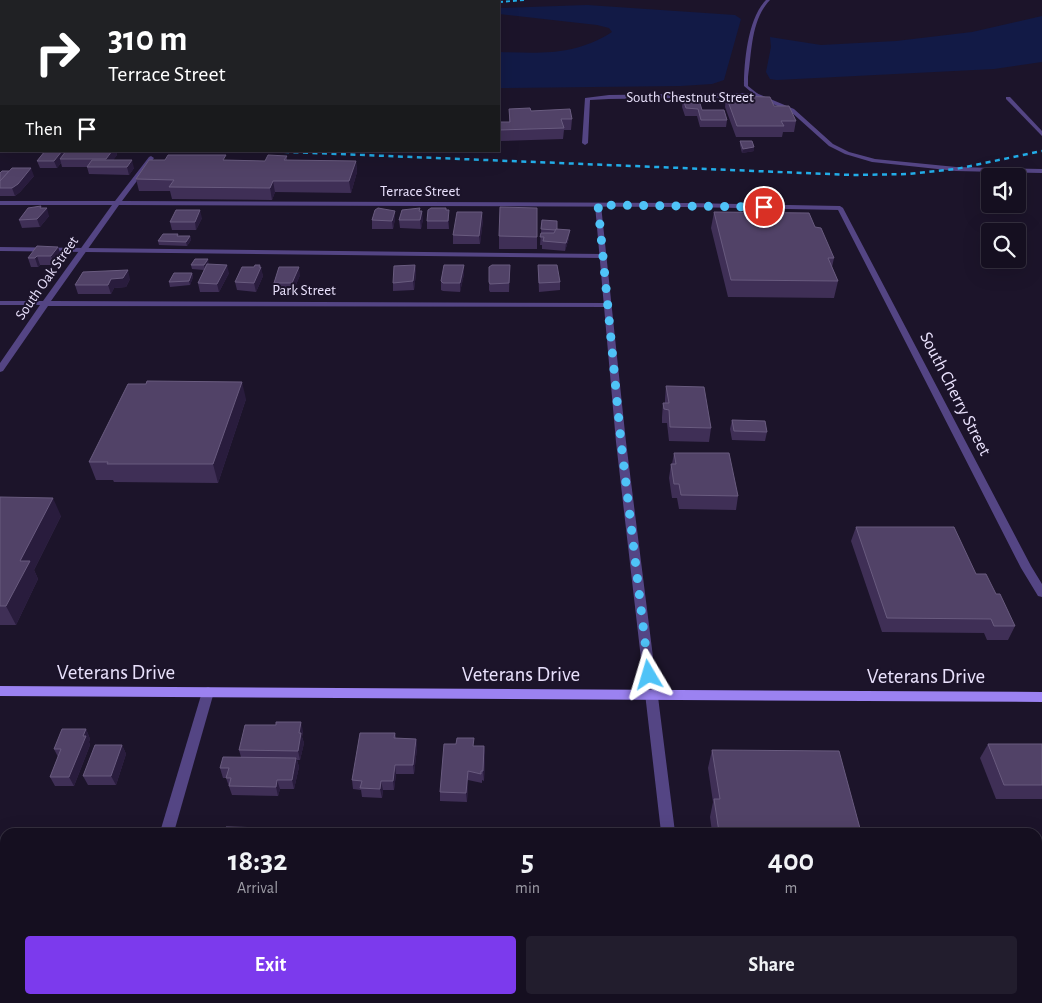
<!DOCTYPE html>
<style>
:root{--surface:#150f20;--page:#221d2d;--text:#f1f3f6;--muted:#9d9ca5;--line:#342f3e;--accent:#7c3aed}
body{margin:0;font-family:"Alegreya Sans",sans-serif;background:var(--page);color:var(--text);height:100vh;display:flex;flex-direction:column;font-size:19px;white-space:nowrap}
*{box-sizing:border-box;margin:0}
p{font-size:16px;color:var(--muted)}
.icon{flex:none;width:28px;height:28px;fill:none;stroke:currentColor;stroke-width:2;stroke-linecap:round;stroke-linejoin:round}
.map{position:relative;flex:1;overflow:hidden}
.drawer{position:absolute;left:0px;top:828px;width:1042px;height:176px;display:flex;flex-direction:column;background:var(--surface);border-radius:15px 15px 0 0;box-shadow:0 5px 20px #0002,0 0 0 1px var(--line)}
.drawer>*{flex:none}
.top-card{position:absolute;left:0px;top:0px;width:500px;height:152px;box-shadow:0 5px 20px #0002,0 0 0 1px var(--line);background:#202124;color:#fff;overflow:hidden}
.buttons{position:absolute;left:981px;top:168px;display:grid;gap:10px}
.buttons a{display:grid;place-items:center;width:45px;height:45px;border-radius:5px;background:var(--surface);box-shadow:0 5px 20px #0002,0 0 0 1px var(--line);font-size:25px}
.pin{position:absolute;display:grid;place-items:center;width:42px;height:42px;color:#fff;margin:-21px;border:2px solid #fff;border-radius:50%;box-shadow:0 1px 5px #0007}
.me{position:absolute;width:55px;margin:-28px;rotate:353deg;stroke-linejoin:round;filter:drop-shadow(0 0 4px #0008)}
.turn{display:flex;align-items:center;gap:18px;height:105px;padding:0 25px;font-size:22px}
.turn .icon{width:65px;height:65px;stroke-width:2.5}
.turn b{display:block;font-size:35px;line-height:42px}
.then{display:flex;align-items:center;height:48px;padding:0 25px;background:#0003;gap:10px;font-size:19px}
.eta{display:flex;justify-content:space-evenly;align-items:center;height:85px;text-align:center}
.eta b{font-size:30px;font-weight:700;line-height:35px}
.primary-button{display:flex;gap:10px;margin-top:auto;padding:10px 25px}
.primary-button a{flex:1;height:58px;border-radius:5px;background:var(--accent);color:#fff;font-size:20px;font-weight:700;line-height:58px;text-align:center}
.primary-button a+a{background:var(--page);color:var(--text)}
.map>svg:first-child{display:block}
</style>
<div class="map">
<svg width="1042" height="1003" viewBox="0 0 1042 1003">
<rect width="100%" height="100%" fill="#1c142a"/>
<g fill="#121a46">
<polygon points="0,0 313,0 1,1 0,26"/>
<path d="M587,5L735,15L741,19L724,80L712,84L681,86L499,88V52C542,53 574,56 612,32L609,28L597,25L499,14V8Z"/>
<polygon points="1042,16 1042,62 994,69 777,80 770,79 766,72 771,47 770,37 821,45 896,41 972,32"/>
</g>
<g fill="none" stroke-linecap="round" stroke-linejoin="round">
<polyline stroke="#3fa2b2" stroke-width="2" stroke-dasharray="1 2" stroke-linecap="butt" points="454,1 467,0"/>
<g fill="#544584" fill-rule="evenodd">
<path d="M766,0H770C751,20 752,51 748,77V86L758,94V96H756L744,86C744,61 748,18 766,0Z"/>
<polygon points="0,247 603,254 606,256 603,258 0,251"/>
</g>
<g fill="#544584" fill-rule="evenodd">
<polygon points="756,93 794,109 833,144 849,152 875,159 956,167 1042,169 1042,173 956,171 872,162 845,154 829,146 790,111 755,97 609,99 590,100 588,143 585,145 582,143 585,98 609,95"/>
<polygon points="1006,97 1010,97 1042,131 1042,136 1006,99"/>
<polygon points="151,156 154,158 122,201 688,203 840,206 843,208 840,210 688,207 119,205 51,301 608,303 612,305 608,307 48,306 3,371 0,372 0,363 40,305 0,305 0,301 43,301 112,205 0,205 0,201 115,201 149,157"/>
<polygon points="208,687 212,689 214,692 174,832 160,832 202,692 204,689"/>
<polygon points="111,999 127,999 126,1003 110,1003"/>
</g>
<g fill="#544584" fill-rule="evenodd">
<polygon points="598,203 601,205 626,442 675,832 661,832 616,442 595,205"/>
<polygon points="838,207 843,208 1031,566 1042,584 1042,597 1038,596 1021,568 837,208"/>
<polygon points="681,999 697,999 698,1003 682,1003"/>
</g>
<polygon fill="#9b82f1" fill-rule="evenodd" points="0,686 1042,692 1042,702 0,696"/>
<g stroke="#22ace7" stroke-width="2" stroke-dasharray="4 3" stroke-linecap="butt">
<polyline points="465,1 479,0"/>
<polyline points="499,2 524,0"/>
</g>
<polyline stroke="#22ace7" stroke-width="2.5" stroke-dasharray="5 4.5" stroke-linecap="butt" points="265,151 853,175 908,174 956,169 1042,151"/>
</g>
<g fill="#3f2f56">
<polygon points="726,96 774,106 796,121 794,132 783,132 782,137 736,137 725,107"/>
<polygon points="683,99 702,110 727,120 726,127 700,127 697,116 685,116 682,107"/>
<polygon points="509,109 531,111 572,119 571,130 564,130 563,139 499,141 499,130 509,122"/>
<polygon points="740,141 754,151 742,153 740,145"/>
<polygon points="45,151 116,151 117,155 113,160 134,168 129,175 89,174 87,167 62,167 61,163 57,168 40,168 37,161"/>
<polygon points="287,156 287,160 356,161 357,172 351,193 275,192 272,200 172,199 170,191 139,191 136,179 227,160 265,161"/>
<polygon points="0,173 34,176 20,192 15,196 0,196"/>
<polygon points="42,208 49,216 40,227 22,228 19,220"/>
<polygon points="537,208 537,249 499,249 499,236"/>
<polygon points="446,210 449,218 449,229 427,229 427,221"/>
<polygon points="395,211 395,219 393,229 372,229 372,220"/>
<polygon points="420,211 423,219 421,229 400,228 399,220"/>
<polygon points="714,212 815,227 834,258 832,267 838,281 834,298 728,297 711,228"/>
<polygon points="202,218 196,230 172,230 170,222"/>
<polygon points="483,220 480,244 453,244 453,235"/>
<polygon points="542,220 557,229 569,238 565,251 542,249 542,245 540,245"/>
<polygon points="178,234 178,236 190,236 191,240 187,246 159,245 158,241"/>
<polygon points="58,247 61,255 54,265 40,265 38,267 31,267 28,258"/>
<polygon points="208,264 229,273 219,292 200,292 198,283 204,270 192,269 191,265 209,264"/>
<polygon points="415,265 416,273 414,290 393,291 393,283"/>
<polygon points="510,265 509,292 490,292 489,290 489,282"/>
<polygon points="538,265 560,282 560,290 539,292"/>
<polygon points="260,267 263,276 256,292 237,290 235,282"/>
<polygon points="192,273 193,277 190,285 170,287 169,282"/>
<polygon points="464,274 460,292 443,291 441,290 441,281"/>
<polygon points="300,275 293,292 275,292 274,283"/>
<polygon points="130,279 126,287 114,288 111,294 78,294 75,285"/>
<polygon points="666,386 711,428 709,442 669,441 667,423 662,423 662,417 663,403 665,403 665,399"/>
<polygon points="246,399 218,483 114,482 113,480 96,480 89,462"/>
<polygon points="732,420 767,432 765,441 732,440 730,429"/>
<polygon points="674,453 738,496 736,510 679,509 677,498 672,498 669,478 671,464 672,464"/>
<polygon points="0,497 61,516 34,570 38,579 16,625 0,625"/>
<polygon points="856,527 976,574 1015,626 1008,640 987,640 984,633 882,632 851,541"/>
<polygon points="86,729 90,739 89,742 90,745 74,786 55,786 50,777 58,757 54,749"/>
<polygon points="303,731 302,737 304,743 300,760 297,760 299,767 294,789 280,789 278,796 232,795 226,778 223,778 220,768 241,757 239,750"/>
<polygon points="395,733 396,738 416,739 417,748 414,774 396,774 394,790 383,790 382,798 362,797 361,790 353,789 352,780"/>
<polygon points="988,744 1042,744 1042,799 996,799 980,758"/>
<polygon points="122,745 126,754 116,785 88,785 83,776"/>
<polygon points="474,746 484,746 485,755 484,781 482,780 482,783 468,780 467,802 440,801 440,792"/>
<polygon points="712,750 861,832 712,832 710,817 713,802 708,768"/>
<polygon points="1038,876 1042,876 1042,915 1038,902"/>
<polygon points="407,999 439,999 438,1003 407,1003"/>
<polygon points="565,999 636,999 637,1003 591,1003 590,1000 565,1001"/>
<polygon points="736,999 967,1000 967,999 1038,999 1042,1003 737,1003"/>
</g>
<g fill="#291c3d">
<polygon points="754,147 754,151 742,153 743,149"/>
<polygon points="62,151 68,151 60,159 61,163 57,168 54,161"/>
<polygon points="112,151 116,151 117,155 108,167 106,159"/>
<polygon points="132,160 134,168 129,175 127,167"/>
<polygon points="356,161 357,172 351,193 349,181"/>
<polygon points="31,168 34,176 20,192 15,196 12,188"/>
<polygon points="273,181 275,192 272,200 270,188"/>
<polygon points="41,206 43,212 47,208 49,216 40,227 37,219"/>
<polygon points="200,210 202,218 196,230 195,222"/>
<polygon points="449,210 449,229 448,221"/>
<polygon points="395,211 395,219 393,229 392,221"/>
<polygon points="422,211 423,219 421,229 420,220"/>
<polygon points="482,212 483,220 480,244 479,236"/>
<polygon points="570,230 569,238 565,251 566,243"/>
<polygon points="190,236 191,240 187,246 186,242"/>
<polygon points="58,247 61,255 54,265 51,256"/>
<polygon points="37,256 40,265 38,267 35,258"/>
<polygon points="208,259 209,264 205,270 204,265"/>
<polygon points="227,265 229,273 219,292 217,284"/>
<polygon points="260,265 261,269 261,267 263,276 256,292 254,283"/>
<polygon points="415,265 416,273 414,290 413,281"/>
<polygon points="464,265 464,274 460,292 460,283"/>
<polygon points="299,267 300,275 293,292 292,283"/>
<polygon points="128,270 130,279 126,287 114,288 111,294 108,285 111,279"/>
<polygon points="192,273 193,277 190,285 189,281"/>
<polygon points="242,382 246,399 218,483 213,464"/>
<polygon points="53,498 61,516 34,570 38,579 16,625 6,606 20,561"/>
<polygon points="301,722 303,731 302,737 304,743 300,760 298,751 299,733"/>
<polygon points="86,729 90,739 89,742 90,745 74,786 69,777"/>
<polygon points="416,739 417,748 414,774 413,765"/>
<polygon points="122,745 126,754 116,785 111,776"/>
<polygon points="484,746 485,755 484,781 483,771"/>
<polygon points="296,758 299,767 294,789 292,780"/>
<polygon points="395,765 396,774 394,790 393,781"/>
<polygon points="468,771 468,780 467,802 466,793"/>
<polygon points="277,780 280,789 278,796 276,787"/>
<polygon points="381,781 383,790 382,798 380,789"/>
<polygon points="33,999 42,999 40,1003 31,1003"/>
<polygon points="221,999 229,999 228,1003 220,1003"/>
<polygon points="341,999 346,999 346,1003 340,1003"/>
<polygon points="394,999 397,999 396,1003 394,1003"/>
</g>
<g fill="#514267" stroke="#695b7f">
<polygon points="726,96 770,97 774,106 789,106 796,121 781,121 784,126 737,126"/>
<polygon points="683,99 699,100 702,110 724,110 727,120 701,120 698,109 686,108"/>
<polygon points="530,108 531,111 570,109 572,119 561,119 564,128 499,130 499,122 510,122 509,109"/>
<polygon points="740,141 752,141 754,147 743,149"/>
<polygon points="45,151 62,151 54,161 37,161"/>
<polygon points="66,151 112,151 106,159 60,159"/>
<polygon points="168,155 226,155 223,160 265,161 268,155 287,156 284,160 356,161 349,181 273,181 270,188 169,187 174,180 136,179 149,160 165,160"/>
<polygon points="92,160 132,160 127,167 87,167"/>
<polygon points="12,168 31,168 18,184 12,188 0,188 0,181"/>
<polygon points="2,171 9,171 0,181 0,173"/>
<polygon points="41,206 40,208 47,208 37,219 19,220 28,208"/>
<polygon points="500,207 537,208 537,237 499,236"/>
<polygon points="378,208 395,211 392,221 372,220 375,210"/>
<polygon points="420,208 419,211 422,211 420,220 399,220 402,210"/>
<polygon points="431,208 446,208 446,210 449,210 448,221 427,221 428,210"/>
<polygon points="176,210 200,210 195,222 170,222"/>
<polygon points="457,212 482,212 479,236 453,235"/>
<polygon points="714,212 809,213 815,227 821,228 834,258 828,258 838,281 731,280"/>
<polygon points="542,220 557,221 557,229 556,229 555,230 541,229"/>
<polygon points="556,229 570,230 566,243 543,241 544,237 540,237 541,233 554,233"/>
<polygon points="163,234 178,234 177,236 190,236 186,242 158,241"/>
<polygon points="37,246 58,247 51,256 37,256 35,258 28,258"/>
<polygon points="195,259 208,259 204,265 191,265"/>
<polygon points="207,264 227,265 217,284 198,283"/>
<polygon points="255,265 260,265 259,267 261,267 254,283 235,282 242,267 254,267"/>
<polygon points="415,265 413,281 393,283 394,266"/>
<polygon points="444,265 464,265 460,283 443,283 441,281"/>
<polygon points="492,265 510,265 509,283 490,284 489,282 489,267"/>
<polygon points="538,265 557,265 560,282 539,283"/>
<polygon points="279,267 299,267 292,283 274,283"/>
<polygon points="128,270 123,278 111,279 108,285 75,285 83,272"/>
<polygon points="174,273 192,273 189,281 169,282"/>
<polygon points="147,381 242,382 213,464 107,464 108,462 89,462 128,384 146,384"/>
<polygon points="666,386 704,387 711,428 670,427 669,410 664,409 663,403 669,403"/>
<polygon points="732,420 765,421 767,432 734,431"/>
<polygon points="674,453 729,453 738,496 681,495 679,484 674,484 671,464 676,464"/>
<polygon points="0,497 53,498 20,561 30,561 6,606 0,606"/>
<polygon points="856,527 954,527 976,574 986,574 996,594 1000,594 1015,626 994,626 991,619 887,618"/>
<polygon points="276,722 301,722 299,733 301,733 298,751 239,750 245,725 276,725"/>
<polygon points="62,729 86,729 83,736 86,736 69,777 50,777 61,749 54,749"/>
<polygon points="360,733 395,733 394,738 416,739 413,765 395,765 393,781 381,781 380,789 360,788 362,781 352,780"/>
<polygon points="457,738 474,738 473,746 484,746 483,771 481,771 481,774 468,771 466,793 440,792 444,744 456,744"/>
<polygon points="988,744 1042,744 1042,785 1004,785"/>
<polygon points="95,745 122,745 111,776 83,776"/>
<polygon points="712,750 839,751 861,832 719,832 714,799 720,799"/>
<polygon points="223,757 296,758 292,780 277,780 276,787 229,786 231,778 226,778 229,768 220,768"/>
<polygon points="226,827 269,828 268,832 224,832"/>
<polygon points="1038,876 1042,876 1042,889"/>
<polygon points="1038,941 1042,953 1042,1003 745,1003 744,999 984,1000 984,999 1038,999"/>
<polygon points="5,984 5,999 33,999 31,1003 0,1003 0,997"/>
<polygon points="163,999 221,999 220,1003 162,1003"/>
<polygon points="298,999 341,999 340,1003 297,1003"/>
<rect x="370" y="999" width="24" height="4"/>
<rect x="407" y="999" width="21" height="4"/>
<polygon points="470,999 510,999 510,1003 514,1003 470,1003"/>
<polygon points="593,999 636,999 637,1003 593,1003"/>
</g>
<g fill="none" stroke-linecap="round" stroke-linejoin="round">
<polyline stroke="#4fc3f7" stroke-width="9" stroke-dasharray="0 16.2" points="649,675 621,442 598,205 764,207"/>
</g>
<g text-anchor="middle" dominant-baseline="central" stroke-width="4" stroke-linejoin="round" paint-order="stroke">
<g font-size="15" fill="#e9e1fc" stroke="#1c142a">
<text x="690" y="97">South Chestnut Street</text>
<text x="420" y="191">Terrace Street</text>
<text transform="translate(47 278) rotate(-55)">South Oak Street</text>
<text x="304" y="290">Park Street</text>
</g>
<g font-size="18" fill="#e9e1fc" stroke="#1c142a">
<text transform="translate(955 394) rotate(63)">South Cherry Street</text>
</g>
<g font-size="21" fill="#e9e1fc" stroke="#1c142a">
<text x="116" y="672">Veterans Drive</text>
<text x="521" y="674">Veterans Drive</text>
<text x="926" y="676">Veterans Drive</text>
</g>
</g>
</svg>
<div class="buttons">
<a><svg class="icon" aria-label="sound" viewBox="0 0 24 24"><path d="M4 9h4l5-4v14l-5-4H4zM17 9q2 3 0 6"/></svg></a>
<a><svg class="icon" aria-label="search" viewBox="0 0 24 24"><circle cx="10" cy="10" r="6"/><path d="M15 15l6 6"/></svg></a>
</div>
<div class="pin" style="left:764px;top:207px;background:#d93025"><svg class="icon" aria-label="arrive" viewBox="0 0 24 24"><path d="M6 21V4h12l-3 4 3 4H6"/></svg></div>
<svg class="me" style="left:649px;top:675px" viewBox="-20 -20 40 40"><path d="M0-17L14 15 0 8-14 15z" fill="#4fc3f7" stroke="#fff" stroke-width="4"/></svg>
<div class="top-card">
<div class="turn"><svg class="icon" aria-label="right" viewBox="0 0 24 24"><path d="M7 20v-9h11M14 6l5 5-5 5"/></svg><div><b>310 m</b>Terrace Street</div></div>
<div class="then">Then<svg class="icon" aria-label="arrive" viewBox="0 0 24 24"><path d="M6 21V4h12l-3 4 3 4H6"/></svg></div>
</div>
<section class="drawer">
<div class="eta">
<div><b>18:32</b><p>Arrival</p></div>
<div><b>5</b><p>min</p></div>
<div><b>400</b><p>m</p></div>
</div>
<div class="primary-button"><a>Exit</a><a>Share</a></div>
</section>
</div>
